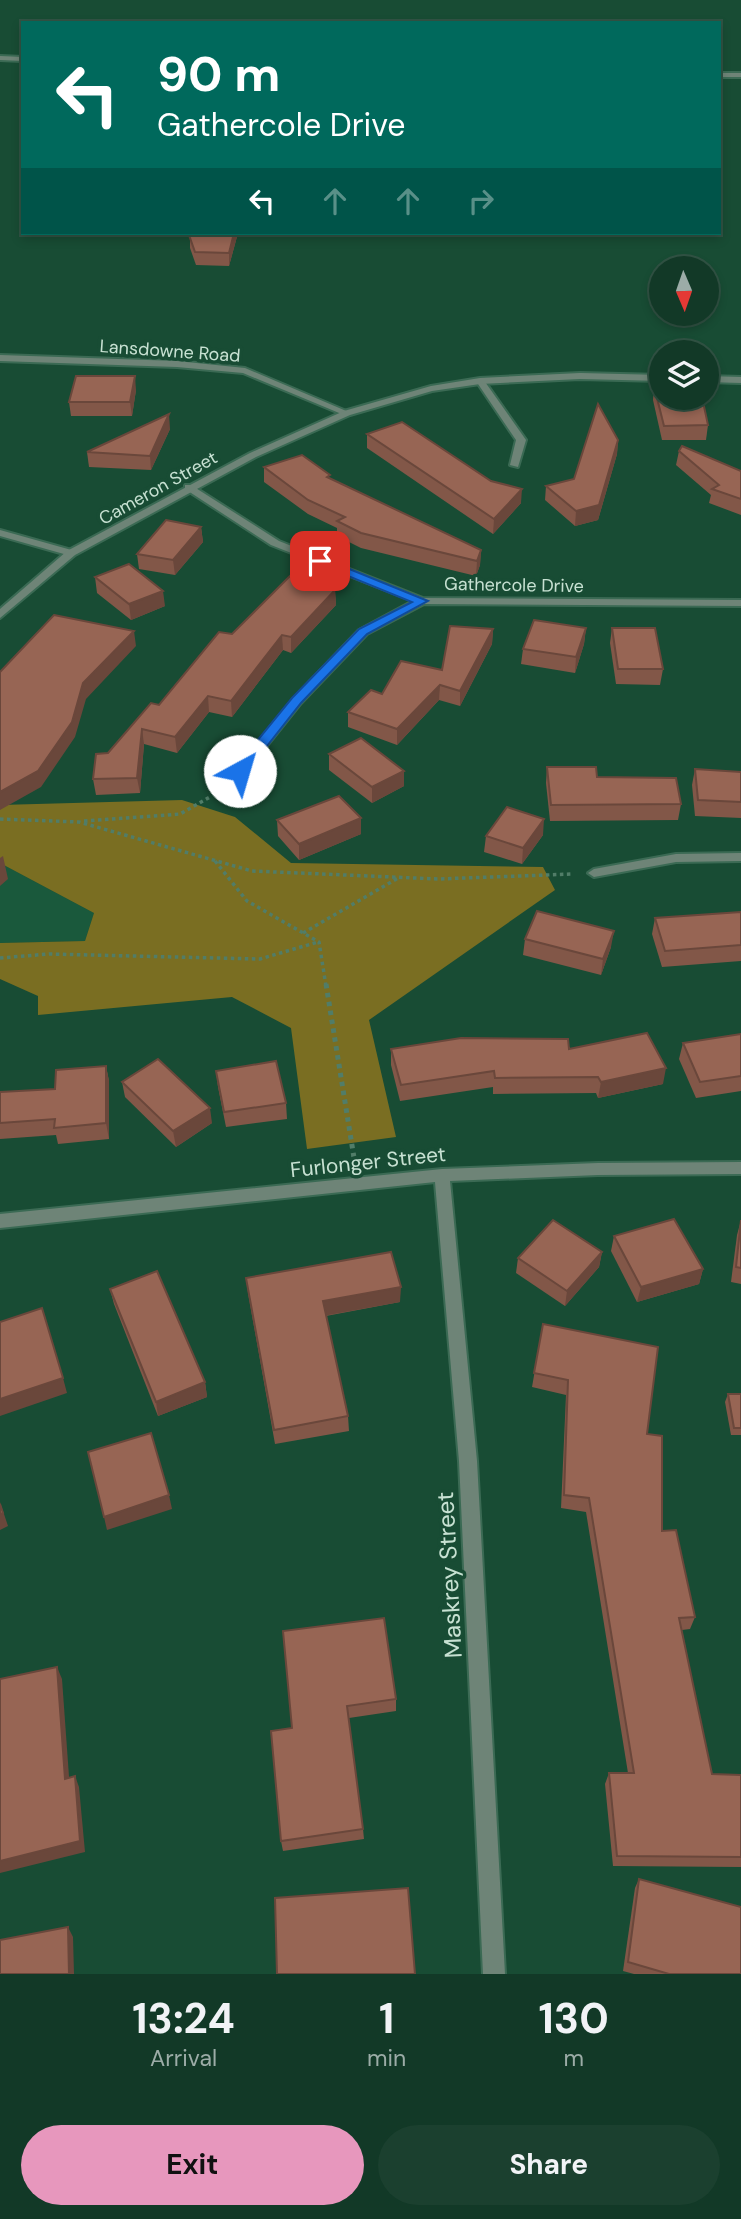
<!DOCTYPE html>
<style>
:root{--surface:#123927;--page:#1b402f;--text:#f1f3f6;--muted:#9caca7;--line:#315344;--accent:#e797bd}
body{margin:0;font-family:"DM Sans",sans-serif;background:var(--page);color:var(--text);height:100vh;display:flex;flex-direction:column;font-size:26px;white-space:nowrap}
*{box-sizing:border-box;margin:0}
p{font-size:23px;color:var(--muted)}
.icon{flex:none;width:38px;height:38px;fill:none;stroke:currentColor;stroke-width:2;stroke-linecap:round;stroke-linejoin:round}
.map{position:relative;height:1974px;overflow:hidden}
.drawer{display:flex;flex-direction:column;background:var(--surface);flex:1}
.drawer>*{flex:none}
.top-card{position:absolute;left:21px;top:21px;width:700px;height:214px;border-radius:0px;box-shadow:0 4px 10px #0003,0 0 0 2px var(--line);background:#00695c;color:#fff;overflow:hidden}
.needle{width:46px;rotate:178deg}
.tools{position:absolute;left:649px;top:256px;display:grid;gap:14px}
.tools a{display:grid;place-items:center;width:70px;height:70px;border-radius:50%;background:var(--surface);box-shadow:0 4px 10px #0003,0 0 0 2px var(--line);font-size:35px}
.pin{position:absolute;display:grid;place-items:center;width:60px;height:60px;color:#fff;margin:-30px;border-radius:14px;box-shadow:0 4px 10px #0006}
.me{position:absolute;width:77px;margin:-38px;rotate:39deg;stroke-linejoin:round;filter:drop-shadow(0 0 5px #0008)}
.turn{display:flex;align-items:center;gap:24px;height:147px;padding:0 21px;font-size:32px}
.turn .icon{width:91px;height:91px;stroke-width:2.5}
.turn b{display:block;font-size:49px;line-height:60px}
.lanes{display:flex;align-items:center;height:66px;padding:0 21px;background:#0003;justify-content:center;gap:35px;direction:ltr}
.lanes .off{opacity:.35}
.eta{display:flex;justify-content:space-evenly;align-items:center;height:119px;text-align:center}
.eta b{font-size:42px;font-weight:700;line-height:49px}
.primary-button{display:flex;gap:14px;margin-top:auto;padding:14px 21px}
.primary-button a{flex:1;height:80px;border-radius:42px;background:var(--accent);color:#111;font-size:28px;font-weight:700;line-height:80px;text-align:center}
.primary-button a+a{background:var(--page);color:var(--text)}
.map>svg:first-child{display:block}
</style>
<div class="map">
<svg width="741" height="1974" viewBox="0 0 741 1974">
<rect width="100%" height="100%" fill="#184c34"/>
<polygon fill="#1a593c" points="0,863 94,913 85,941 0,943"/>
<polygon fill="#7a6e22" points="182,800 235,817 291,863 543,867 555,890 369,1020 396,1137 307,1149 291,1028 232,997 38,1015 38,996 0,979 0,943 85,941 94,913 0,863 0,805"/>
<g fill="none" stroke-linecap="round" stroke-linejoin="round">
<g stroke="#3b6a54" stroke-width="4">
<g id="minor">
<polygon points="0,56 23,57 23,61 0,60"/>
<rect x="719" y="73" width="22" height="4"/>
<polygon points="0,355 177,361 245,368 351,413 344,415 243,373 177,367 0,361"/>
<polygon points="477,379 483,379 526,440 518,467 510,465 516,440 476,381"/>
<polygon points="185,485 191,485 279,541 423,598 741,600 741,606 424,604 367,634 301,703 230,792 226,793 220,789 222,786 293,699 359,630 413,601 271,545 185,489"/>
<polygon points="0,530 75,551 76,553 71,556 0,536"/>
<polygon points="741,853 741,861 676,862 594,877 588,873 594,869 676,854"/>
<polygon points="741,1162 741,1174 598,1175 450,1181 477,1461 505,1974 483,1974 459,1461 435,1182 0,1228 0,1214 442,1169 598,1163"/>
</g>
</g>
<g stroke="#3b6a54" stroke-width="4">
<g id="tertiary">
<polygon points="580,373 662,375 662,381 580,379 480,384 432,391 350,415 256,457 75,555 0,618 0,609 67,551 250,453 344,411 431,386 480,378"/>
<polygon points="707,376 741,377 741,383 707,382"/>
</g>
</g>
<g stroke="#517d68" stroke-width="3.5" stroke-dasharray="3.5 3.5" stroke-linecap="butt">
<polyline points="0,819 79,822 252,871 438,879 573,874"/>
<polyline points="84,821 180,814 210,797"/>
<polyline points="215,861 247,901 319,942 326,986"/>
<polyline points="303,933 398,878"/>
<polyline points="0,958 49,954 260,959 318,942"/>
</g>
<polyline stroke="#517d68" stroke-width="5" stroke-dasharray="4.5 4.5" stroke-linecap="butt" points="326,984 355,1164"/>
<use href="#minor" fill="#6e8477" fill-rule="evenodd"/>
<use href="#tertiary" fill="#6e8477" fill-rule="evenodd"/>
</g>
<g fill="#825748">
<polygon points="190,233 238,233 229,266 196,265 190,248"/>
<polygon points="654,386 708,425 706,440 662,440 653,400"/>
<polygon points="136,390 132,416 71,416 69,402"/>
<polygon points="170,429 151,470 89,467 87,452"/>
<polygon points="367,434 521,503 493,534 367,448"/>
<polygon points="618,440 617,454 598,520 575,526 545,500 546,486 574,479"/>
<polygon points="679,451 741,471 741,515 709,503 711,495 676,465"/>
<polygon points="264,467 330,478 481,550 480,565 476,576 361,548 337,536 337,528 308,514 264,482"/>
<polygon points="201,527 203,542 175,575 139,569 137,554"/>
<polygon points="95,577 165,606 131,620 97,593"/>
<polygon points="335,590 336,605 291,653 283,650 232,717 209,712 177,753 144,744 140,793 96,795 93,779 108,753 232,634"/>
<polygon points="586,628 584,644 575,673 521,664 523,649"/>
<polygon points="612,628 663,669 660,685 616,684 610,643"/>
<polygon points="493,629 492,644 460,706 439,700 397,745 348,727 348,712 382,694 442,670"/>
<polygon points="329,754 404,786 372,803 329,770"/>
<polygon points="547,767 597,777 681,804 678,820 550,821 546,783"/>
<polygon points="695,769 741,772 741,818 695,816 692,785"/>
<polygon points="277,820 361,834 299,860 278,836"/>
<polygon points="543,835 522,864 484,852 486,836"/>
<polygon points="741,912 741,961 662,967 652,934 655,918"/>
<polygon points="525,939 611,947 601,975 523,955"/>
<polygon points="741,1034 741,1091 696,1098 679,1059 683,1043"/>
<polygon points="391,1049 569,1049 663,1084 598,1098 596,1093 493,1094 493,1087 400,1101 391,1065"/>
<polygon points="106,1066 109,1081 109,1139 58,1144 56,1135 0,1139 0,1092 55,1089"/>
<polygon points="216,1071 286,1103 287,1119 226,1127 218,1087"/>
<polygon points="122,1082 212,1123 176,1147 125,1097"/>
<polygon points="741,1220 741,1284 731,1282 737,1235"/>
<polygon points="614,1236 703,1269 699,1284 637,1302 611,1251"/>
<polygon points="602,1252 599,1267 565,1306 516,1273 518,1258"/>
<polygon points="246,1278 400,1302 326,1316 348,1416 349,1431 275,1444 248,1293"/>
<polygon points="110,1289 205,1382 207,1397 158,1416 114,1304"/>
<polygon points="543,1324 647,1434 662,1531 695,1617 690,1629 682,1630 712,1774 741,1775 741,1867 613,1866 605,1784 609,1773 628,1773 586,1512 561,1508 566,1395 532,1387"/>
<polygon points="728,1394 741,1394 741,1435 731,1435 725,1402"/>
<polygon points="283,1631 396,1699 396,1711 349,1718 363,1829 364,1839 283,1851 281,1841 292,1728"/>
<polygon points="639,1879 741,1974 634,1974 623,1971 635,1888"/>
</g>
<g fill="#6a473b">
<polygon points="234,233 238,233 229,266 229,253"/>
<polygon points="135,376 136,390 132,416 130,402"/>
<polygon points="169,414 170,429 151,470 150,456"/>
<polygon points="618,440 617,454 598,520 575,526 576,511"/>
<polygon points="522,489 521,503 493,534 494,519"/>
<polygon points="201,527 203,542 175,575 173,560"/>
<polygon points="481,550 480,565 476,576 477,561"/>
<polygon points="335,590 336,605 291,653 291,637"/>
<polygon points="163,591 165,606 131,620 129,604"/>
<polygon points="586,628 584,644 575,673 576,657"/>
<polygon points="493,629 492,644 460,706 460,691"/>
<polygon points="134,631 136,646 86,699 75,737 41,787 0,810 0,792 83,683"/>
<polygon points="282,635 283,650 232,717 231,701"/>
<polygon points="440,685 439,700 397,745 397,729"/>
<polygon points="208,696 209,712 177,753 175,737"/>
<polygon points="142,729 144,744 140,793 137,778"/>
<polygon points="404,771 404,786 372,803 372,787"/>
<polygon points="361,818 361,834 299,860 299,844"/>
<polygon points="544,819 543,835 522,864 523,848"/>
<polygon points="3,856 8,879 0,886 0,858"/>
<polygon points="614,931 611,947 601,975 603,959"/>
<polygon points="106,1066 109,1081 109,1139 106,1123"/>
<polygon points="666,1068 663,1084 598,1098 601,1082"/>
<polygon points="210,1108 212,1123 176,1147 173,1131"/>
<polygon points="602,1252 599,1267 565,1306 567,1291"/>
<polygon points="703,1269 699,1284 637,1302 641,1287"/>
<polygon points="401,1287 400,1302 323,1316 323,1301"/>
<polygon points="63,1378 67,1393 0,1416 0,1399"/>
<polygon points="205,1382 207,1397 158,1416 156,1402"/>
<polygon points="169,1495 172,1509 107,1530 104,1517"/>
<polygon points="0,1502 8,1526 0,1530"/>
<polygon points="57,1667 62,1679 70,1790 65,1779"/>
<polygon points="75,1776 79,1787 85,1852 0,1873 0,1861"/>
<polygon points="68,1927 73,1937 74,1974 69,1974"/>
</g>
<g fill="#976554" stroke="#6a473b" stroke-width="2">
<polygon points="190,233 234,233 229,253 195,252 189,235"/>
<polygon points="76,376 135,376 130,402 69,402"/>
<polygon points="654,386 662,386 662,397 702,397 708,425 664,426"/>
<polygon points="598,404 618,440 599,505 576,511 546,486 574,479"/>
<polygon points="169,414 150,456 87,452"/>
<polygon points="402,422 491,481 522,489 494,519 367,434"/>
<polygon points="682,446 741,471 741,499 712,489 719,485 679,451"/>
<polygon points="302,455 330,475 327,477 481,550 477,561 361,533 337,521 345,517 308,500 264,467"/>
<polygon points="166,520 201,527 173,560 137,554"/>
<polygon points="129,564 163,591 129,604 95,577"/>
<polygon points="290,576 335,590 291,637 282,635 231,701 208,696 175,737 142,729 137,778 93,779 96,754 108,753 151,703 159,705 219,632 232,634"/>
<polygon points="54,615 134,631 83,683 72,722 38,771 0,792 0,672"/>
<polygon points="534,620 586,628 576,657 523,649"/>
<polygon points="450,626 493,629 460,691 440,685 397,729 348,712 371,690 382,694 401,661 442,670"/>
<polygon points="612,628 655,628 663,669 618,669"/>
<polygon points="361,738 404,771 372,787 329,754"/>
<polygon points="547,767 596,767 597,777 676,778 681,804 551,805"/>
<polygon points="695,769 741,772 741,802 698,800"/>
<polygon points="339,796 361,818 299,844 277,820"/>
<polygon points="507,807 544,819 523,848 486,836"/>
<polygon points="537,911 614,931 603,959 525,939"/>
<polygon points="741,912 741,945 665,951 655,918"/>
<polygon points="647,1033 666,1068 601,1082 598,1077 495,1078 494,1071 401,1085 391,1049 461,1038 568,1039 569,1049"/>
<polygon points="741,1034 741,1076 700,1082 683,1043"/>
<polygon points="158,1059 210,1108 173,1131 122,1082"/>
<polygon points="276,1061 286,1103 224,1112 216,1071"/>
<polygon points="106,1066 106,1123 54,1128 55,1119 0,1123 0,1092 55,1089 56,1070"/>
<polygon points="674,1219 703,1269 641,1287 614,1236"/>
<polygon points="553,1220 602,1252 567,1291 518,1258"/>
<polygon points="741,1220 741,1268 736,1267"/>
<polygon points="391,1252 401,1287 323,1301 348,1416 274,1430 246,1278"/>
<polygon points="157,1271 205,1382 156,1402 110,1289"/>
<polygon points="42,1308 63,1378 0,1399 0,1322"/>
<polygon points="543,1324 658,1347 647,1434 662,1436 662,1531 676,1530 695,1617 679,1618 712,1774 741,1775 741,1857 617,1856 609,1773 634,1773 589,1498 564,1495 568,1380 534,1373"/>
<polygon points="728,1394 741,1394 741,1428 734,1428"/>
<polygon points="151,1433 169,1495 104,1517 88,1452"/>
<polygon points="0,1504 3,1513 0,1514"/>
<polygon points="384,1618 396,1699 347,1706 363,1829 281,1841 271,1731 292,1728 283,1631"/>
<polygon points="57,1667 65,1779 75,1776 80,1841 0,1861 0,1679"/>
<polygon points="639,1879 741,1907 741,1974 669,1974 628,1962"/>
<polygon points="408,1888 415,1974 277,1974 275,1898"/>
<polygon points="68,1927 69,1974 0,1974 0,1940"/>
</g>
<polygon fill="#1a73e8" stroke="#114b97" stroke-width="2" points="320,557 428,601 367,634 301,703 245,774 235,774 235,768 292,698 359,629 412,602 316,563 314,561"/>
<g text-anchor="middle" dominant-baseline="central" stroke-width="7" stroke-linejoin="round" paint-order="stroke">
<g font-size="18" fill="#c7e1d2" stroke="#184c34">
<text transform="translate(170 351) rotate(4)">Lansdowne Road</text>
<text transform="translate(158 488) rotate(-29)">Cameron Street</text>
<text transform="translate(514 585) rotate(1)">Gathercole Drive</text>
</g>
<g font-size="21" fill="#c7e1d2" stroke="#184c34">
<text transform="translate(368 1162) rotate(-6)">Furlonger Street</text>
</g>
<g font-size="24" fill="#c7e1d2" stroke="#184c34">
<text transform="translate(449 1575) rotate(-93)">Maskrey Street</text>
</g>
</g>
</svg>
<div class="tools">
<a><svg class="needle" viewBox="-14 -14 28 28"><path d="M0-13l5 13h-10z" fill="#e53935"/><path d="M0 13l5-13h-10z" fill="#9caca7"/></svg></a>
<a><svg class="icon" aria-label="layers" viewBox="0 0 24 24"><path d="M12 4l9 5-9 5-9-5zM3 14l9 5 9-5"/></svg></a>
</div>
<div class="pin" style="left:320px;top:561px;background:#d93025"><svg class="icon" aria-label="arrive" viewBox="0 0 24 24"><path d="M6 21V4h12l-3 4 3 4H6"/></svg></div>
<svg class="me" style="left:240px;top:771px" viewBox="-20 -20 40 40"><circle r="19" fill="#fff"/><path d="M0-13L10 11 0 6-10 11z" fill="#1a73e8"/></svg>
<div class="top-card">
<div class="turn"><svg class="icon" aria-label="left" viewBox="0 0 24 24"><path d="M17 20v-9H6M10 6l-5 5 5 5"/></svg><div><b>90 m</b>Gathercole Drive</div></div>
<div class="lanes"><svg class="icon" aria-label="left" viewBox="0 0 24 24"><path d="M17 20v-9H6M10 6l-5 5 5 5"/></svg><svg class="icon off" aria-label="ahead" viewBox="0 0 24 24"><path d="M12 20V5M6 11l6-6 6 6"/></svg><svg class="icon off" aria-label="ahead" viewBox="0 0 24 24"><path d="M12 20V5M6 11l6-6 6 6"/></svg><svg class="icon off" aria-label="right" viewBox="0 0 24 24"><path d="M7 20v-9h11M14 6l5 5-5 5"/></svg></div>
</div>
</div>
<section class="drawer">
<div class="eta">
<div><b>13:24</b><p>Arrival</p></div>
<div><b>1</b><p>min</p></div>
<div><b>130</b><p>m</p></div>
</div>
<div class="primary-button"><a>Exit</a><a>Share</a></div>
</section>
